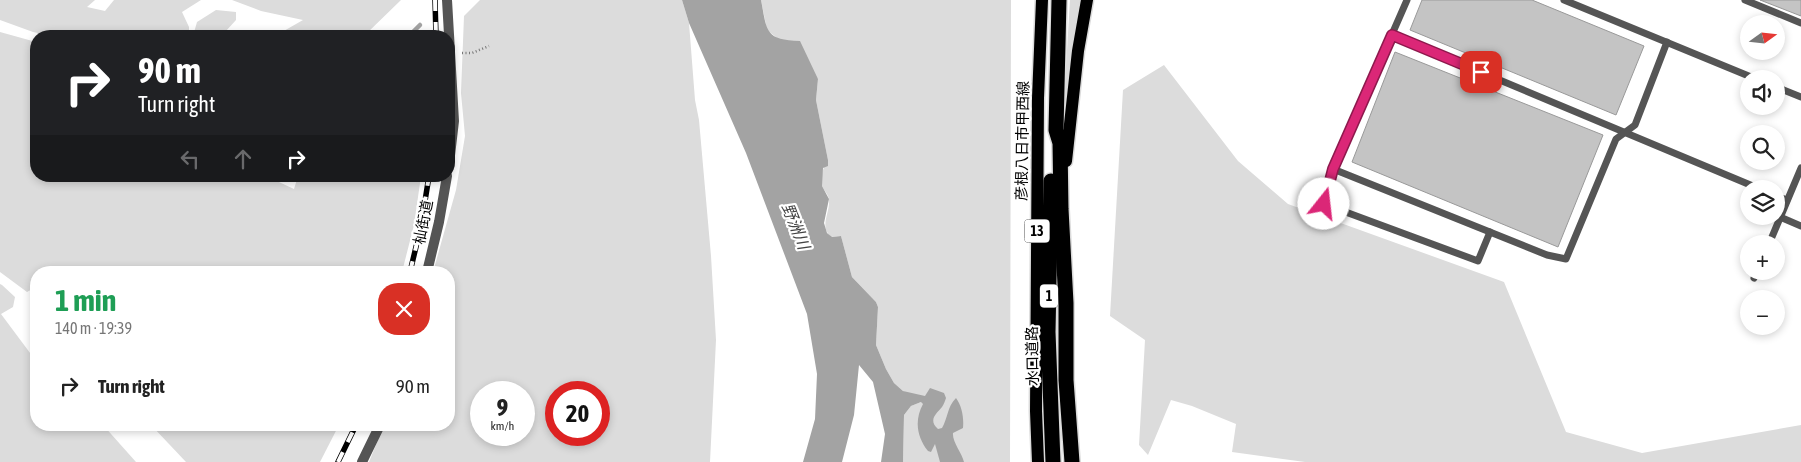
<!DOCTYPE html>
<meta charset="utf-8">
<style>
:root{--surface:#fff;--page:#f2f2f2;--text:#222;--muted:#767676}
body{margin:0;font-family:"Asap Condensed","Noto Sans JP",sans-serif;background:var(--page);color:var(--text);height:100vh;display:flex;flex-direction:column;font-size:19px;white-space:nowrap}
*{box-sizing:border-box;margin:0}
p{font-size:16px;color:var(--muted)}
.icon{flex:none;width:28px;height:28px;fill:none;stroke:currentColor;stroke-width:2;stroke-linecap:round;stroke-linejoin:round}
.map{position:relative;flex:1;overflow:hidden}
.panel{position:absolute;left:30px;top:266px;width:425px;height:165px;display:flex;flex-direction:column;background:var(--surface);border-radius:20px;box-shadow:0 2px 8px #0003}
.panel>*{flex:none}
.hud{position:absolute;left:30px;top:30px;width:425px;height:152px;border-radius:20px;box-shadow:0 2px 8px #0003;background:#202124;color:#fff;overflow:hidden}
.needle{width:32px;rotate:75deg}
.fabs{position:absolute;left:1740px;top:15px;display:grid;gap:10px}
.fabs a{display:grid;place-items:center;width:45px;height:45px;border-radius:50%;background:var(--surface);box-shadow:0 2px 8px #0003;font-size:25px}
.speed{position:absolute;left:470px;top:381px;display:flex;gap:10px;font-size:25px;font-weight:700;text-align:center}
.speed>*{display:grid;place-content:center;width:65px;height:65px;border-radius:50%;background:var(--surface);box-shadow:0 2px 8px #0003;line-height:1}
.speed small{font-size:12px;font-weight:400}
.speed .limit{border:8px solid #d22;background:#fff;color:#111}
.pin{position:absolute;display:grid;place-items:center;width:42px;height:42px;color:#fff;margin:-21px;border-radius:10px;box-shadow:0 2px 8px #0006}
.me{position:absolute;width:55px;margin:-28px;rotate:16deg;stroke-linejoin:round;filter:drop-shadow(0 0 4px #0008)}
.turn{display:flex;align-items:center;gap:18px;height:105px;padding:0 25px;font-size:22px}
.turn .icon{width:65px;height:65px;stroke-width:2.5}
.turn b{display:block;font-size:35px;line-height:42px}
.lanes{display:flex;align-items:center;height:48px;padding:0 25px;background:#0003;justify-content:center;gap:25px;direction:ltr}
.lanes .off{opacity:.35}
.round{display:grid;place-items:center;flex:none;width:52px;height:52px;border-radius:20px;background:var(--page)}
.summary{display:flex;align-items:center;justify-content:space-between;height:85px;padding:0 25px}
h1{font-size:30px;font-weight:700;line-height:38px;color:#1e9e55}
ul{padding:0;list-style:none}
li{display:flex;align-items:center;gap:15px;height:70px;padding:0 25px}
li div{flex:1}
li b{display:block;font-size:19px}
li em{font-style:normal}
.map>svg:first-child{display:block}
</style>
<div class="map">
<svg width="1801" height="462" viewBox="0 0 1801 462">
<rect width="100%" height="100%" fill="#fff"/>
<g fill="#dcdcdc" fill-rule="evenodd">
<polygon points="0,0 95,0 87,7 105,11 114,0 201,0 182,12 189,27 189,36 52,36 33,32 0,20"/>
<polygon points="232,0 401,0 364,36 275,36 303,20 261,11"/>
<path d="M480,0H682L689,23L695,100L699,120L711,256L716,340L710,462H369L384,425H449V272H433L456,190L465,136L461,93L464,16ZM481,392H524V435H481ZM556,392H599V435H556Z"/>
<path d="M761,0H1011L1010,462H903L904,415L911,406L921,402L903,391L894,383L886,369L876,345L878,307L876,302L852,277L841,236L831,237C819,226 830,214 829,200C829,195 824,191 822,186C820,177 823,167 828,160L816,100L818,79L781,41L767,30Z"/>
<polygon points="1070,0 1085,0 1067,117 1063,116"/>
<polygon points="216,10 236,12 236,20 225,32 223,36 193,36 197,22"/>
<polygon points="0,32 36,42 36,176 266,176 294,189 298,176 421,176 414,225 402,272 36,272 36,287 27,292 0,272"/>
<polygon points="1164,65 1238,161 1288,204 1504,282 1566,432 1642,453 1801,425 1801,462 1305,462 1232,452 1236,424 1192,406 1171,400 1148,455 1139,445 1145,340 1110,316 1123,90"/>
<polygon points="0,284 2,285 15,297 13,307 1,314 36,361 36,425 103,425 136,462 0,462"/>
<polygon points="151,425 339,425 320,462 186,462"/>
</g>
<path fill="#a3a3a3" d="M682,0H761C767,30 764,40 800,41L818,79L816,100L828,160V166L823,168L822,186L829,199L824,223L827,233L832,237L841,236L852,277L876,302L878,307L876,345L886,369L894,383L903,391L925,396L930,388L944,393L946,398C945,401 944,404 942,407C936,414 928,420 938,429L942,428C948,418 947,407 956,398C962,406 964,418 963,428L953,433C952,442 962,453 964,462H940L935,444L931,452L928,451C917,437 914,421 923,404L921,402L911,406L904,415L903,462H881L885,434L873,382L859,365L854,415L842,462H803L815,419L817,374L807,314L746,153L689,23Z"/>
<g fill="none" stroke-linecap="round" stroke-linejoin="round">
<polyline stroke="#a3a3a3" stroke-width="4.5" points="409,36 420,25"/>
</g>
<g fill="#c4c4c4" stroke="#999">
<polygon points="1422,0 1532,0 1644,46 1616,115 1410,30"/>
<polygon points="1760,0 1801,0 1801,16"/>
<polygon points="1395,52 1603,135 1558,247 1352,162"/>
</g>
<g fill="none" stroke-linecap="round" stroke-linejoin="round">
<g stroke="#dbdbdb" stroke-width="15">
<g id="primary">
<polyline points="1066,161 1078,51 1087,0"/>
<polyline points="1038,462 1036,411 1038,98 1042,0"/>
</g>
</g>
<g stroke="#dbdbdb" stroke-width="18">
<g id="highway">
<polyline points="1059,0 1056,130 1060,143 1061,209 1066,303 1066,380 1072,462"/>
<polyline points="1051,181 1048,332 1053,462"/>
</g>
</g>
<polyline stroke="#777" stroke-width="2.5" stroke-dasharray="1 2.5" stroke-linecap="butt" points="462,53 472,53 489,46"/>
<g stroke="#555" stroke-width="7">
<polyline points="1407,0 1333,169 1324,204 1478,261 1490,232"/>
<polyline points="1564,0 1756,79"/>
<polyline points="1745,0 1801,23"/>
<polyline points="1392,35 1760,189"/>
<polyline points="1776,87 1801,97"/>
<polyline points="1333,169 1547,255 1566,259 1616,139 1635,125 1667,42"/>
<polyline points="1776,196 1787,200"/>
<polyline points="1780,217 1801,226"/>
<polyline points="1769,244 1801,168"/>
<polyline points="1754,278 1757,271"/>
</g>
<g stroke="#555" stroke-width="10">
<polyline points="447,0 454,121 449,164"/>
<polyline points="427,272 439,222 447,176"/>
<polyline points="362,462 380,425"/>
</g>
<use href="#primary" stroke="#000" stroke-width="12"/>
<use href="#highway" stroke="#000" stroke-width="15"/>
<g stroke="#000" stroke-width="5.5">
<g id="rail">
<polyline points="435,0 436,36"/>
<polyline points="410,272 421,226 429,176"/>
<polyline points="338,462 356,425"/>
</g>
</g>
<use href="#rail" stroke="#fff" stroke-width="4" stroke-dasharray="11" stroke-linecap="butt"/>
</g>
<g fill="none" stroke-linecap="round" stroke-linejoin="round">
<g stroke="#8e194d" stroke-width="12">
<polyline id="route" points="1324,204 1333,169 1392,35 1481,72"/>
</g>
<use href="#route" stroke="#db2777" stroke-width="9"/>
</g>
<g text-anchor="middle" dominant-baseline="central" stroke-width="4.5" stroke-linejoin="round" paint-order="stroke">
<g fill="#fff" stroke="#4c4c4c" stroke-width="1">
<rect x="1024.5" y="219.5" width="25" height="23" rx="4"/>
<rect x="1040" y="284.5" width="18" height="23" rx="4"/>
</g>
<g font-size="14" font-weight="bold" fill="#000">
<text x="1037" y="231">13</text>
<text x="1049" y="296">1</text>
</g>
<g font-size="15" fill="#000" stroke="#fff">
<text transform="translate(1022 141) rotate(-89)">彦根八日市甲西線</text>
<text transform="translate(423 222) rotate(-79)">杣街道</text>
<text transform="translate(1032 356) rotate(-91)">水口道路</text>
</g>
<g font-size="16" font-style="italic" fill="#444" stroke="#fff">
<text transform="translate(796 226) rotate(68)">野洲川</text>
</g>
</g>
</svg>
<div class="fabs">
<a><svg class="needle" viewBox="-14 -14 28 28"><path d="M0-13l5 13h-10z" fill="#e53935"/><path d="M0 13l5-13h-10z" fill="#767676"/></svg></a>
<a><svg class="icon" aria-label="sound" viewBox="0 0 24 24"><path d="M4 9h4l5-4v14l-5-4H4zM17 9q2 3 0 6"/></svg></a>
<a><svg class="icon" aria-label="search" viewBox="0 0 24 24"><circle cx="10" cy="10" r="6"/><path d="M15 15l6 6"/></svg></a>
<a><svg class="icon" aria-label="layers" viewBox="0 0 24 24"><path d="M12 4l9 5-9 5-9-5zM3 14l9 5 9-5"/></svg></a>
<a>+</a>
<a>−</a>
</div>
<div class="speed"><div>9<small>km/h</small></div><div class="limit">20</div></div>
<div class="pin" style="left:1481px;top:72px;background:#d93025"><svg class="icon" aria-label="arrive" viewBox="0 0 24 24"><path d="M6 21V4h12l-3 4 3 4H6"/></svg></div>
<svg class="me" style="left:1324px;top:204px" viewBox="-20 -20 40 40"><circle r="19" fill="#fff"/><path d="M0-13L10 11 0 6-10 11z" fill="#db2777"/></svg>
<div class="hud">
<div class="turn"><svg class="icon" aria-label="right" viewBox="0 0 24 24"><path d="M7 20v-9h11M14 6l5 5-5 5"/></svg><div><b>90 m</b>Turn right</div></div>
<div class="lanes"><svg class="icon off" aria-label="left" viewBox="0 0 24 24"><path d="M17 20v-9H6M10 6l-5 5 5 5"/></svg><svg class="icon off" aria-label="ahead" viewBox="0 0 24 24"><path d="M12 20V5M6 11l6-6 6 6"/></svg><svg class="icon" aria-label="right" viewBox="0 0 24 24"><path d="M7 20v-9h11M14 6l5 5-5 5"/></svg></div>
</div>
<section class="panel">
<div class="summary"><div><h1>1 min</h1><p>140 m · 19:39</p></div><a class="round" style="background:#d93025;color:#fff"><svg class="icon" aria-label="close" viewBox="0 0 24 24"><path d="M6 6l12 12M18 6L6 18"/></svg></a></div>
<ul>
<li><svg class="icon" aria-label="right" viewBox="0 0 24 24"><path d="M7 20v-9h11M14 6l5 5-5 5"/></svg><div><b>Turn right</b></div><em>90 m</em></li>
</ul>
</section>
</div>
